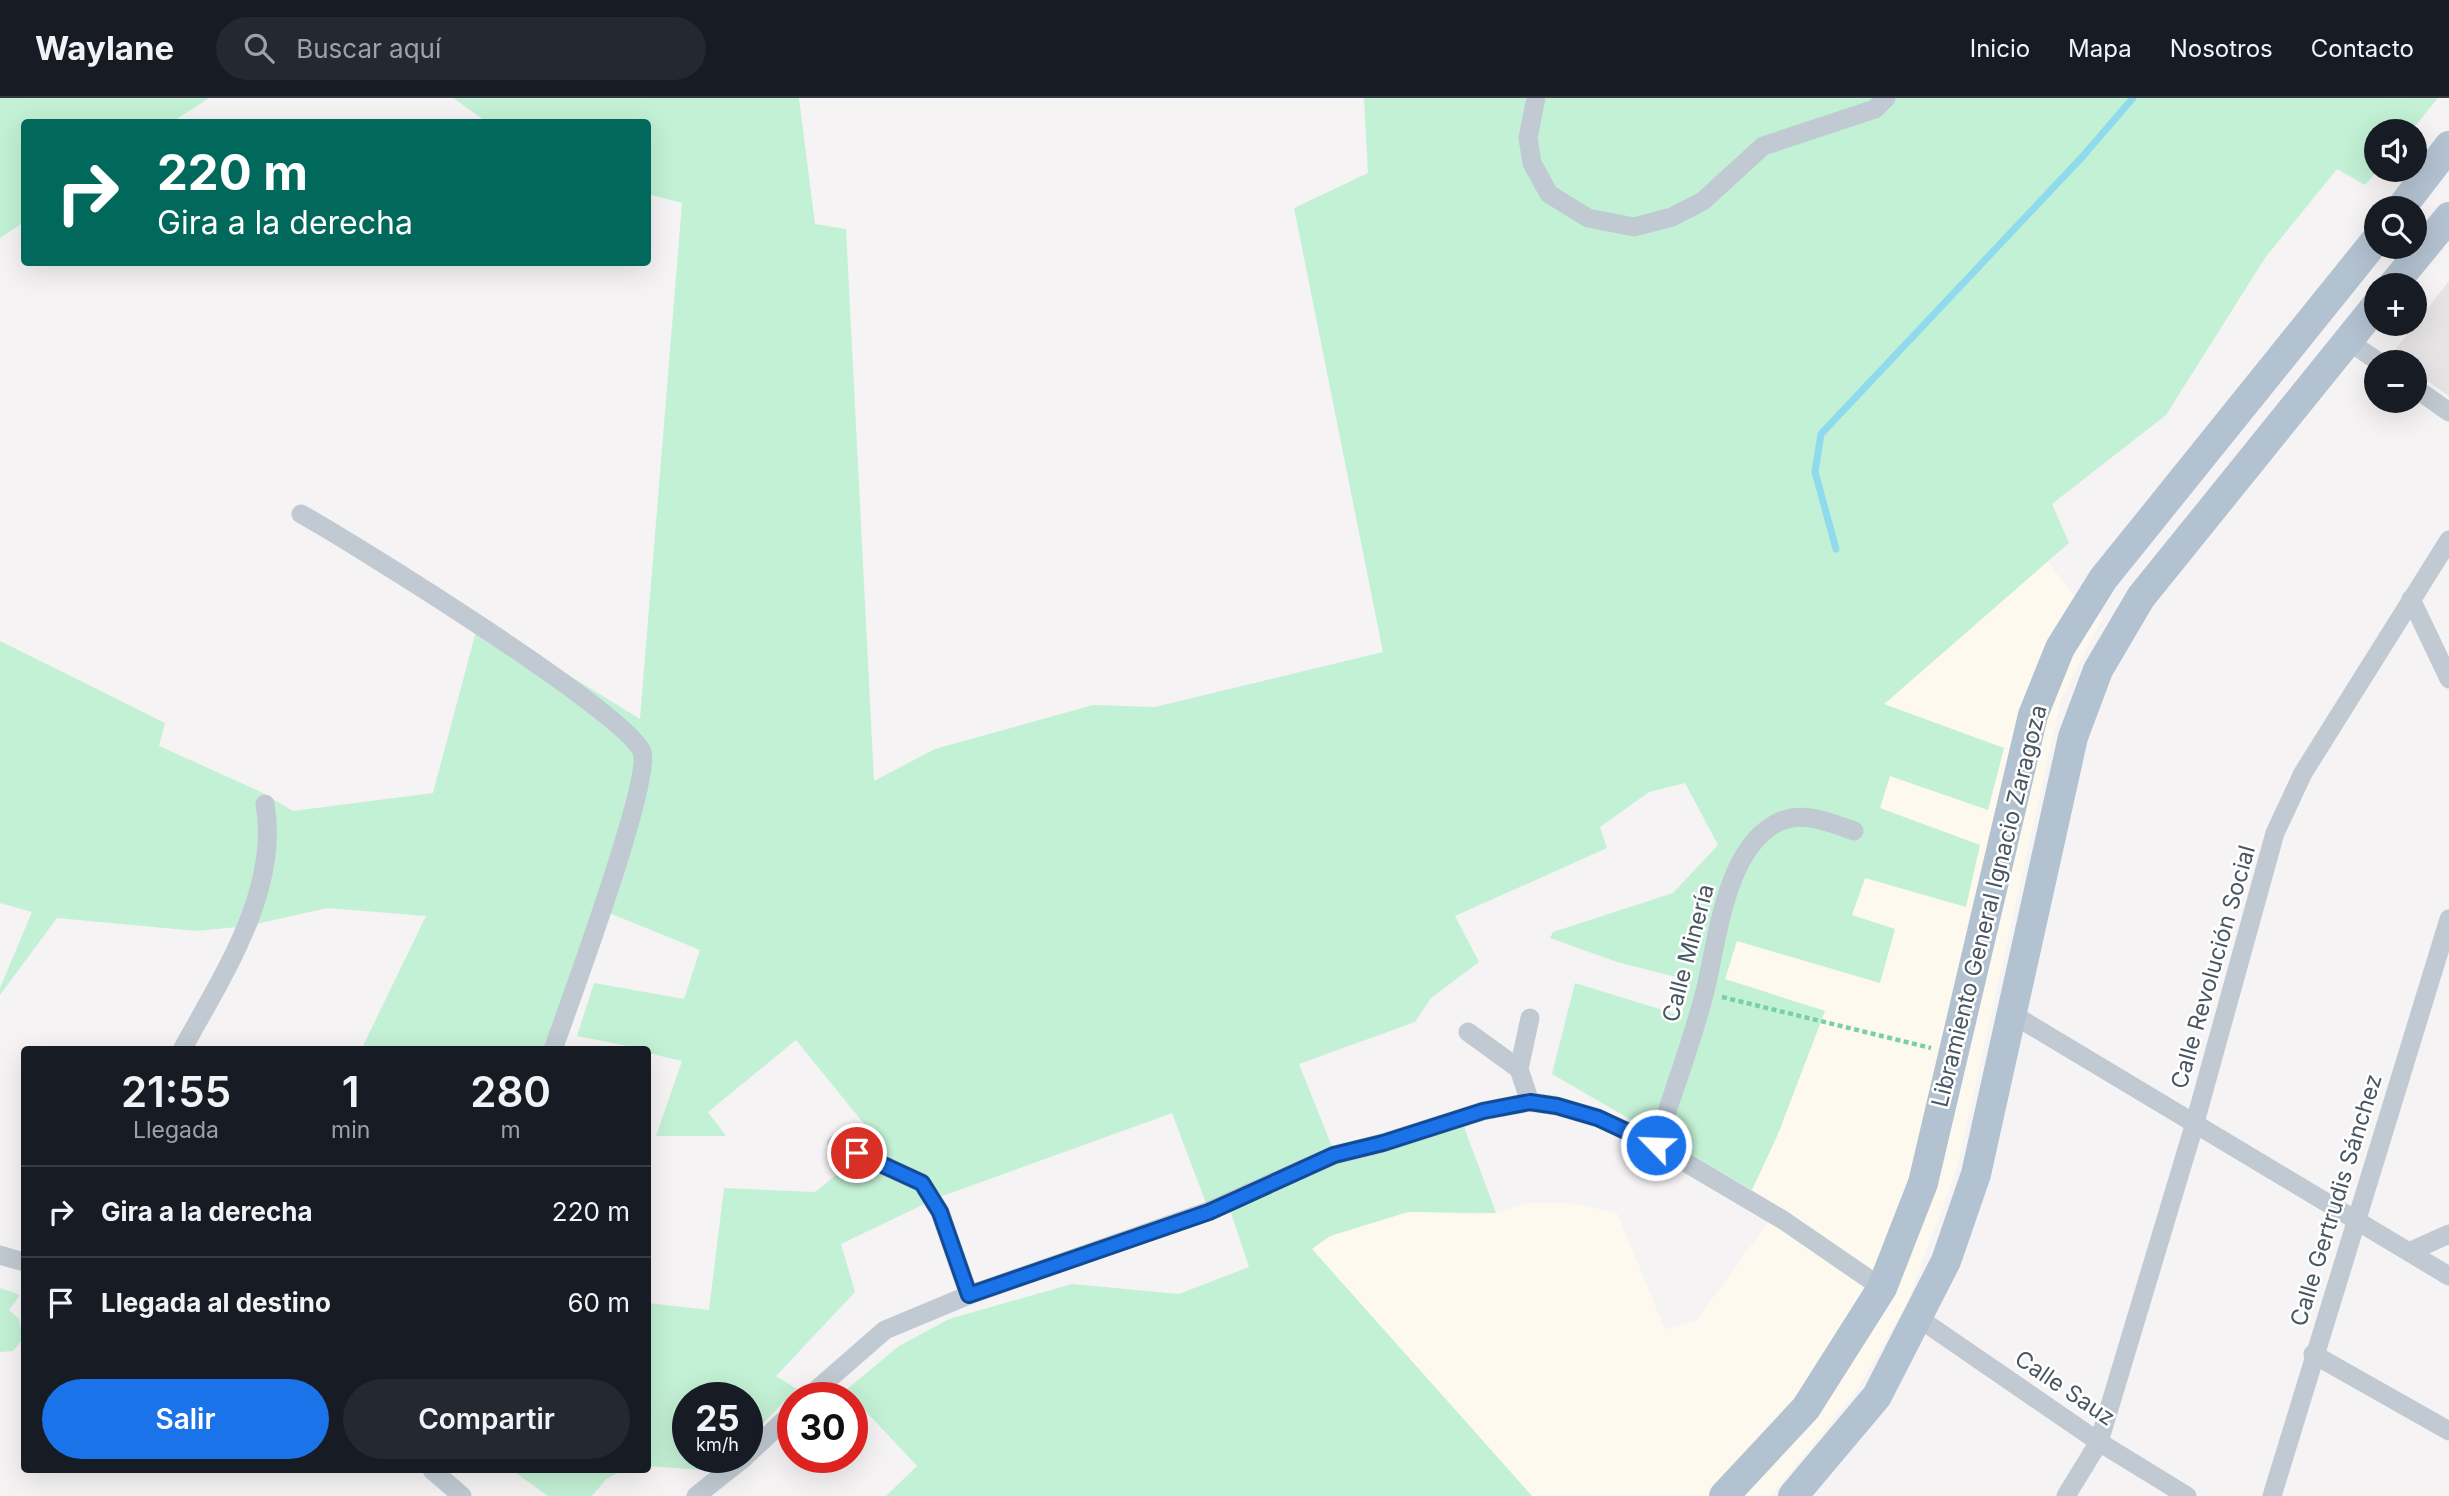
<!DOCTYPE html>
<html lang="es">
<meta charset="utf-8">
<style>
:root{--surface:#171b24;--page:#242831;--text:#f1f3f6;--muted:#9ea1a6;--line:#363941;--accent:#1a73e8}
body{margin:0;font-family:Inter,sans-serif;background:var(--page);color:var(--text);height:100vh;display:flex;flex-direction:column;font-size:26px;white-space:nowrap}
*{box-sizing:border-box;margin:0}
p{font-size:23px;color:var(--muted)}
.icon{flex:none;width:38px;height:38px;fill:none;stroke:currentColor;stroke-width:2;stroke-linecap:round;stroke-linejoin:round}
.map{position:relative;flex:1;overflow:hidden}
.panel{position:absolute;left:21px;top:948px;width:630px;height:427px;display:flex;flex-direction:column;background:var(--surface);border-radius:7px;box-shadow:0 7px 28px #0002}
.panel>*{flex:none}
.top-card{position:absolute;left:21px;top:21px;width:630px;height:147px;border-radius:7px;box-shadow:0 7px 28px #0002;background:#00695c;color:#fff;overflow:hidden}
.fabs{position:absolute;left:2364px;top:21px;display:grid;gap:14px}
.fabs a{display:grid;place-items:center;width:63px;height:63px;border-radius:50%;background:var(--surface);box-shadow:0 7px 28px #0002;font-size:35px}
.speed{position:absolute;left:672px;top:1284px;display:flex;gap:14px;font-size:35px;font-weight:700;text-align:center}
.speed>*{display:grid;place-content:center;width:91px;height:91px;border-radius:50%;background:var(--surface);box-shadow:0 7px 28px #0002;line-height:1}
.speed small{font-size:18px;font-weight:400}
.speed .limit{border:10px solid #d22;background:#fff;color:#111}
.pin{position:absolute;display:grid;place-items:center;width:60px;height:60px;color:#fff;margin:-30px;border:4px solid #fff;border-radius:50%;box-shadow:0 2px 7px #0007}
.me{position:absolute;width:77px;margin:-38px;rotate:294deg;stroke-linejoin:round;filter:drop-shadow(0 0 5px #0008)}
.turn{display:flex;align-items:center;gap:24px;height:147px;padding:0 21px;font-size:32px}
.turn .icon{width:91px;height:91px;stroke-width:2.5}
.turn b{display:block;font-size:49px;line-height:60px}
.eta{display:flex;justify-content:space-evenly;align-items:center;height:119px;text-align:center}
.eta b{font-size:42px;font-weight:600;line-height:49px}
.primary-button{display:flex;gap:14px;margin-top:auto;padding:14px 21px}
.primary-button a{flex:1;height:80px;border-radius:42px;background:var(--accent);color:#fff;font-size:28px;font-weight:600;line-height:80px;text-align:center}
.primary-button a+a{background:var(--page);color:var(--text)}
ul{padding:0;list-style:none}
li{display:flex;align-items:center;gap:21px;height:91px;padding:0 21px;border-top:2px solid var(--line)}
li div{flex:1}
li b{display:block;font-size:26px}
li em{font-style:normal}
header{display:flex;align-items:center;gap:42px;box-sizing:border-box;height:98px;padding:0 35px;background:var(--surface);border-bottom:2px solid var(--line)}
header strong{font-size:33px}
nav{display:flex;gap:38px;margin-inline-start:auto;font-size:24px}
.search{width:490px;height:63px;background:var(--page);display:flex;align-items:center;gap:18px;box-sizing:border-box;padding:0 24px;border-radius:38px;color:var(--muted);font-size:26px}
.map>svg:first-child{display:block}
</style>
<header>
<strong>Waylane</strong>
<div class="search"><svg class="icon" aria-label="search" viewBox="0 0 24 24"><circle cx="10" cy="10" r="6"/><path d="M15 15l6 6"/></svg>Buscar aquí</div>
<nav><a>Inicio</a><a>Mapa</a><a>Nosotros</a><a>Contacto</a></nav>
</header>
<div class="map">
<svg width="2449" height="1398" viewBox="0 0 2449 1398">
<rect width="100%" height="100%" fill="#f5f3f3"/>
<polygon fill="#fdf9ef" points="2048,463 2070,494 2103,518 2061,602 1957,1070 1908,1203 1857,1293 1771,1398 1532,1398 1312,1151 1330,1138 1408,1113 1478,1117 1496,1115 1529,1105 1571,1105 1617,1115 1665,1231 1696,1223 1769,1123 1798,1121 1752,1092 1778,1036 1825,913 1725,881 1737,842 1852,818 1865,780 1965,808 1980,747 1880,711 1890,678 1988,712 2004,650 1884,607"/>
<polygon fill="#e6e4e5" points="2449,183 2449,298 2415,274 2415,264 2401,264 2391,257"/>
<g fill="#c3f1d5">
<polygon points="0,0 209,0 172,24 24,24 24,124 0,140"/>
<polygon points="453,0 799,0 815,126 846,131 874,683 935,651 1093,607 1155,609 1383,554 1294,110 1368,75 1364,0 2438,0 2411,33 2376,33 2378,72 2365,87 2337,71 2265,160 2166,317 2052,406 2069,445 1884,606 2004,650 1988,712 1890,678 1880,710 1980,747 1966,809 1865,780 1852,817 1895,831 1880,885 1737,843 1725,881 1825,913 1778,1036 1752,1092 1552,976 1575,885 1682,918 1688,882 1617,864 1550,840 1553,834 1673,795 1718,747 1685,685 1649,694 1600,729 1607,750 1455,818 1479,864 1431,900 1415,924 1299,966 1335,1056 1461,1021 1496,1115 1408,1114 1330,1138 1312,1151 1532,1398 886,1398 917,1368 846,1292 899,1248 949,1221 1072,1186 1179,1196 1249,1169 1228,1106 1209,1113 1172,1015 937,1100 841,1146 855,1194 776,1278 797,1291 747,1341 747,1300 688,1300 688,1360 728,1360 715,1373 648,1368 648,1205 709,1212 724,1090 815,1094 878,1043 796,942 708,1014 726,1038 656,1038 682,963 648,955 648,952 577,938 594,885 684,901 700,852 597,810 552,952 361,952 426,818 327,810 247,828 197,833 57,820 0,897 0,890 32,814 0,805 0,543 165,625 159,648 261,694 293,713 433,695 479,522 640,621 682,105 648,96 648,24 487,24"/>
<polygon points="0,1190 20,1197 9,1212 19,1221 23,1241 13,1253 0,1254"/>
<polygon points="512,1372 624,1372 606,1381 592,1398 548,1398"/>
</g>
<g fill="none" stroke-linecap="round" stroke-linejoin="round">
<polyline stroke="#90daee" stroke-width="7" points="1836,451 1815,374 1821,336 2083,58 2133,0"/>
<polyline stroke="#7ad0a6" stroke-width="4.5" stroke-dasharray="5 3.5" stroke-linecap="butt" points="1722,899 1931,950"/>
<g stroke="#c1cad2" stroke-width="19">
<polyline points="1536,0 1528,40 1532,65 1549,96 1588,120 1634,129 1672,119 1703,103 1763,48 1875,11 1886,0"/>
<polyline points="2348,243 2379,264"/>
<polyline points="2415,290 2449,314"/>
<path d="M301,416C350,443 630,617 642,654C652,684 568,908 553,952"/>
<polyline points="2411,501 2449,581"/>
<polyline points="2012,916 2449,1178"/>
<polyline points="1468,934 1519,971"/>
<path d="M182,952C222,878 280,793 265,706"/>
<polyline points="1530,1004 1519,971 1530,920"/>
<polyline points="837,1046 922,1085 940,1114 969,1197"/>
<path d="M1656,1047C1672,996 1692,945 1705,893C1718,842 1725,747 1781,723C1805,713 1831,725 1854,733"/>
<polyline points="2409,1154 2449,1136"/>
<polyline points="0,1157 24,1164"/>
<polyline points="1917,1219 2099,1344 2187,1398"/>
<polyline points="2313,1256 2449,1333"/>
<polyline points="807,1300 885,1232 969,1197 1209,1113 1334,1057 1383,1045 1483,1013 1530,1004 1557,1008 1598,1020 1656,1047 1783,1122 1882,1190"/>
<polyline points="747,1357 793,1314"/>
<polyline points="432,1372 462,1398"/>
<polyline points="696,1398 744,1360"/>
<polyline points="2066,1398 2099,1344 2194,1028 2275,735 2303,675 2449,442"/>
<polyline points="2272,1398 2449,821"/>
</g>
<g stroke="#b3c2d1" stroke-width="30">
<polyline points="2401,110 2449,48"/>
<polyline points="2393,187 2449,119"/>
<polyline points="1724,1398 1806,1310 1882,1190 1923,1085 2033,617 2060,550 2103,481 2376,142"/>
<polyline points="1793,1398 1877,1298 1946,1163 1976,1076 2073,639 2098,572 2141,499 2376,208"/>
</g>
</g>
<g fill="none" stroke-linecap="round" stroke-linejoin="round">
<g stroke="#114b97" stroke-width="18">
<polyline id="route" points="857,1055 922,1085 940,1114 969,1197 1209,1114 1334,1057 1383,1045 1483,1013 1530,1004 1557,1008 1598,1020 1656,1047"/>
</g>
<use href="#route" stroke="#1a73e8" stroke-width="12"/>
</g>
<g text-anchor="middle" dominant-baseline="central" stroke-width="5" stroke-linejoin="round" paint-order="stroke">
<g font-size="23" fill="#4a5661" stroke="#fff">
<text transform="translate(1989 808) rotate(-76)">Libramiento General Ignacio Zaragoza</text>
<text transform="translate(1688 855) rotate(-75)">Calle Minería</text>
<text transform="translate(2213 869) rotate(-74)">Calle Revolución Social</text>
<text transform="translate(2336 1102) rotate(-73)">Calle Gertrudis Sánchez</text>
<text transform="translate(2065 1290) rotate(34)">Calle Sauz</text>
</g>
</g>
</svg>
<div class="fabs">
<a><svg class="icon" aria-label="sound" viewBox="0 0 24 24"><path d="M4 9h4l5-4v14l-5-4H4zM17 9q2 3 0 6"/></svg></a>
<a><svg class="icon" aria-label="search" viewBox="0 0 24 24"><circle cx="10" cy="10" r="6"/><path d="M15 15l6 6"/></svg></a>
<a>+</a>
<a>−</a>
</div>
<div class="speed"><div>25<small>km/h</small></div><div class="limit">30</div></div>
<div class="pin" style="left:857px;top:1055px;background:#d93025"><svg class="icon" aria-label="arrive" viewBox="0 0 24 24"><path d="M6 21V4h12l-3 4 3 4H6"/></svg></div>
<svg class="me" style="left:1656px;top:1047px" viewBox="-20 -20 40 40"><circle r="17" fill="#1a73e8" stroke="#fff" stroke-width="3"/><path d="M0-11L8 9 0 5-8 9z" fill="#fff"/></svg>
<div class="top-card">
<div class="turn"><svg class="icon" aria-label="right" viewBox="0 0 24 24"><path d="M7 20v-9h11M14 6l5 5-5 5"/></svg><div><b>220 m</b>Gira a la derecha</div></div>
</div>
<section class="panel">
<div class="eta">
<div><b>21:55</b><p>Llegada</p></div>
<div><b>1</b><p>min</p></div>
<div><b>280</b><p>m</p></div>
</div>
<ul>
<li><svg class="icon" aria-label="right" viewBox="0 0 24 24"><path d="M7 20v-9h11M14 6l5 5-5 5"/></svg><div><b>Gira a la derecha</b></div><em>220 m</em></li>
<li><svg class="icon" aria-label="arrive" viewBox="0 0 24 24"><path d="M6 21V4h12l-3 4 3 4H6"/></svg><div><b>Llegada al destino</b></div><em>60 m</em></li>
</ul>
<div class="primary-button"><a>Salir</a><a>Compartir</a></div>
</section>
</div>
